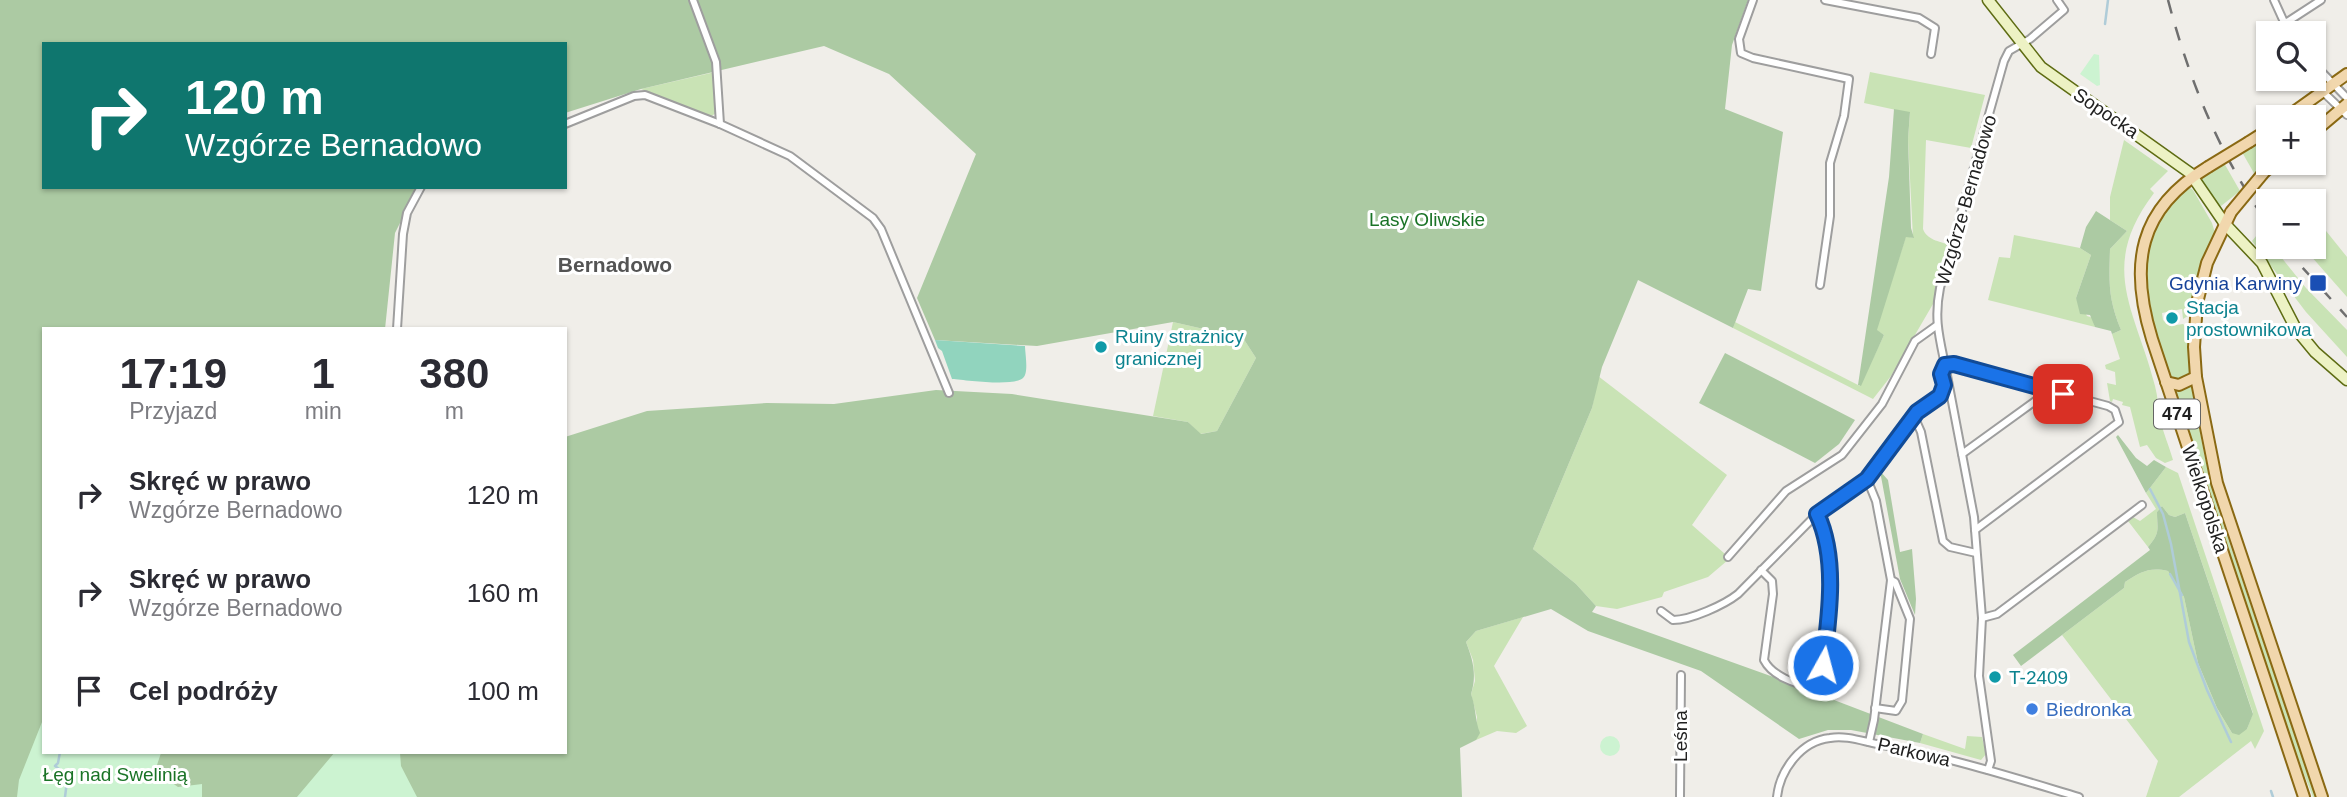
<!DOCTYPE html>
<html lang="pl">
<meta charset="utf-8">
<style>
:root{--surface:#fff;--page:#f7f7f7;--text:#2b2b33;--muted:#7c7c81}
body{margin:0;font-family:Arial,sans-serif;background:var(--page);color:var(--text);height:100vh;display:flex;flex-direction:column;font-size:26px;white-space:nowrap}
*{box-sizing:border-box;margin:0}
p{font-size:23px;color:var(--muted)}
.icon{flex:none;width:38px;height:38px;fill:none;stroke:currentColor;stroke-width:2;stroke-linecap:round;stroke-linejoin:round}
.map{position:relative;flex:1;overflow:hidden}
.sheet{position:absolute;left:42px;top:327px;width:525px;height:427px;display:flex;flex-direction:column;background:var(--surface);border-radius:0px;box-shadow:0 2px 5px #0004}
.sheet>*{flex:none}
.banner{position:absolute;left:42px;top:42px;width:525px;height:147px;border-radius:0px;box-shadow:0 2px 5px #0004;background:#0f766e;color:#fff;overflow:hidden}
.fabs{position:absolute;left:2256px;top:21px;display:grid;gap:14px}
.fabs a{display:grid;place-items:center;width:70px;height:70px;border-radius:0px;background:var(--surface);box-shadow:0 2px 5px #0004;font-size:35px}
.pin{position:absolute;display:grid;place-items:center;width:60px;height:60px;color:#fff;margin:-30px;border-radius:14px;box-shadow:0 4px 10px #0006}
.me{position:absolute;width:77px;margin:-38px;rotate:7deg;stroke-linejoin:round;filter:drop-shadow(0 0 5px #0008)}
.turn{display:flex;align-items:center;gap:24px;height:147px;padding:0 28px;font-size:32px}
.turn .icon{width:91px;height:91px;stroke-width:2.5}
.turn b{display:block;font-size:49px;line-height:60px}
.eta{display:flex;justify-content:space-evenly;align-items:center;height:119px;text-align:center}
.eta b{font-size:42px;font-weight:600;line-height:49px}
ul{padding:0;list-style:none}
li{display:flex;align-items:center;gap:21px;height:98px;padding:0 28px}
li div{flex:1}
li b{display:block;font-size:26px}
li em{font-style:normal}
.map>svg:first-child{display:block}
</style>
<div class="map">
<svg width="2347" height="797" viewBox="0 0 2347 797">
<rect width="100%" height="100%" fill="#f0eee9"/>
<g fill="#c9e3b5">
<polygon points="715,72 716,113 710,117 641,89"/>
<path d="M1870,72L1985,95L1971,148L1926,140L1923,229C1927,240 1939,241 1949,245L1933,304L1891,376L1873,399L1733,328L1735,322L1860,386L1884,335L1876,330L1906,236L1913,238L1908,139L1910,113L1864,103Z"/>
<polygon points="2268,135 2268,163 2255,175 2242,152"/>
<path d="M2124,140L2168,171L2150,189L2154,193C2097,268 2136,310 2155,386C2158,397 2158,408 2160,419C2163,432 2169,446 2173,460L2165,463L2156,458L2147,445L2140,447L2130,407L2122,405L2123,402L2113,399L2112,402L2110,401L2107,383L2116,385L2115,372L2106,369L2105,365L2120,359L2112,334L2121,330C2108,298 2109,283 2110,249L2127,231L2110,220V197Z"/>
<polygon points="2224,163 2240,191 2221,206 2214,204 2200,179 2201,176"/>
<polygon points="2189,187 2193,190 2212,223 2215,233 2194,292 2191,314 2183,319 2182,309 2162,313 2163,320 2170,326 2183,324 2190,330 2189,373 2181,380 2172,377 2168,371 2144,297 2147,253 2161,217 2184,188"/>
<polygon points="2314,216 2347,257 2347,297 2303,247 2314,247"/>
<polygon points="2261,230 2268,240 2268,247 2273,247 2306,288 2347,330 2347,357 2306,312 2252,241"/>
<polygon points="2014,235 2080,248 2091,255 2076,298 2087,316 2093,318 2095,327 1988,300 1999,257 2010,258"/>
<polygon points="1173,322 1243,338 1256,358 1217,431 1200,434 1188,422 1153,416"/>
<polygon points="1598,376 1727,475 1692,525 1725,554 1728,560 1708,577 1664,592 1662,597 1617,609 1596,606 1576,584 1533,549 1592,408"/>
<polygon points="2191,385 2205,458 2218,509 2316,797 2313,797 2296,754 2174,389"/>
<path d="M2166,467L2178,473L2264,731L2255,749L2251,741L2179,797H2146L2158,761L2062,635L2124,588L2125,582C2141,572 2149,567 2168,571L2184,597L2198,663L2217,708L2232,733L2247,729L2253,713L2185,513L2175,517L2169,515L2162,506L2157,512C2157,529 2161,532 2148,547L2128,521L2133,517L2140,521L2156,509L2146,493Z"/>
<polygon points="1523,617 1494,666 1527,726 1516,733 1497,731 1476,740 1477,717 1471,694 1475,681 1473,660 1466,642 1476,631"/>
<polygon points="1923,734 1965,749 1967,736 1982,737 1986,754 1981,760 1920,743"/>
</g>
<g fill="#accaa3" fill-rule="evenodd">
<path d="M0,0H1748L1732,45L1725,109L1783,132L1761,291L1748,289L1733,328L1638,280L1602,367L1592,408L1533,549L1576,584L1596,606L1592,612L1779,679L1923,734L1920,743L1851,730H1828L1799,739L1701,671L1588,631L1551,609L1476,631L1466,642C1473,660 1477,675 1471,694C1476,707 1475,721 1480,733L1476,740L1460,748L1462,797H0ZM44,44H565V113L641,89L824,46L889,74L976,154L917,298L935,340L1037,346L1173,322L1243,338L1256,358L1217,431L1201,434L1188,422L1012,394L936,390L834,404L767,403L647,411L565,437V752H44V329H385L395,233L418,187H44Z"/>
<polygon points="1894,109 1910,112 1908,139 1911,228 1914,238 1906,237 1877,330 1884,335 1861,386 1858,385 1889,177"/>
<path d="M2096,211L2127,231L2110,249C2109,283 2108,298 2121,330L2112,334L2111,331L2095,327L2090,315L2080,314L2076,298L2091,255L2080,248L2086,227Z"/>
<polygon points="1725,353 1855,420 1839,444 1815,463 1699,403"/>
<polygon points="2118,435 2136,458 2147,466 2154,460 2166,467 2146,493 2116,437"/>
<polygon points="1880,471 1888,480 1900,552 1912,549 1916,599 1915,615 1900,579"/>
<path d="M2162,506L2169,515L2175,517L2185,513L2253,714L2247,729L2239,735L2232,733L2217,708L2198,663L2184,597L2168,571C2149,567 2141,572 2125,582L2124,588L2021,666L2013,655L2150,550L2148,547C2161,532 2157,529 2157,512Z"/>
</g>
<g fill="#ccf3d1">
<polygon points="2094,54 2099,55 2100,85 2097,86 2080,74"/>
<polygon points="44,717 44,752 161,753 155,771 178,787 202,784 202,797 17,797 19,780"/>
<circle cx="1610" cy="746" r="10"/>
<polygon points="335,752 400,753 401,766 417,797 297,797"/>
</g>
<path fill="#91d4be" d="M935,340L1025,346C1025,353 1029,373 1023,378C1013,387 966,380 952,379L942,351L938,348Z"/>
<g fill="none" stroke-linecap="round" stroke-linejoin="round">
<g stroke="#afccd8" stroke-width="2.5">
<polyline points="2105,24 2108,0"/>
<polyline points="2150,489 2163,514 2171,544 2189,642 2207,690 2231,742"/>
<polyline points="2170,574 2182,595"/>
<polyline points="60,752 58,763 55,766 66,774 67,781 65,797"/>
<polyline points="2271,791 2273,797"/>
</g>
<g stroke="#9e9e9e" stroke-width="10">
<g id="street">
<polyline points="693,0 716,62 720,124"/>
<polyline points="1753,0 1739,39 1741,53 1753,58 1849,79 1844,116 1830,163 1830,216 1820,285"/>
<polyline points="1825,0 1919,18 1935,28 1931,54"/>
<polyline points="2274,0 2289,33"/>
<polyline points="2284,24 2321,0"/>
<polyline points="2314,64 2347,98"/>
<polyline points="2314,79 2319,88 2347,115"/>
<polyline points="565,124 634,96 645,95 720,124 790,156 873,218 881,229 949,393"/>
<polyline points="397,329 403,234 407,213 421,187"/>
<polyline points="1945,365 1974,517 1982,618 1979,676 1991,761 1988,770"/>
<polyline points="1912,418 1917,423 1921,432 1943,541 1950,547 1976,553"/>
<polyline points="1962,454 2038,399 2041,388"/>
<polyline points="1867,479 1876,501 1891,580 1874,720 1869,742"/>
<path d="M1975,530L2119,422L2115,410L2108,406L1954,364L1945,365C1939,336 1934,318 1940,288L2004,61L2009,51L2030,39L2064,10L2057,0"/>
<polyline points="1728,557 1786,491 1842,455 1882,404 1915,341 1936,326"/>
<path d="M1761,570L1772,581L1773,594L1764,660C1772,676 1795,684 1812,687C1838,669 1830,542 1817,514"/>
<path d="M1661,611L1673,620C1691,620 1724,605 1738,594L1817,514L1860,484L1873,472L1917,412L1940,396L1944,385L1941,374L1945,365"/>
<polyline points="1982,618 1997,614 2142,505"/>
<polyline points="1875,708 1896,711 1902,701 1910,619 1895,582 1891,580"/>
<polyline points="1680,797 1681,675"/>
<path d="M1777,797C1780,770 1801,741 1830,738C1845,735 1862,741 1877,744C1946,756 2012,777 2079,797"/>
</g>
</g>
<g stroke="#5e6c13" stroke-width="13">
<polyline id="secondary" points="1988,0 2041,67 2190,173 2225,224 2262,263 2296,329 2315,352 2347,380"/>
</g>
<g stroke="#8a6913" stroke-width="14">
<g id="primary">
<polyline points="2287,117 2347,74"/>
<polyline points="2314,132 2347,104"/>
<polyline points="2249,142 2268,130"/>
<path d="M2208,167C2138,209 2129,265 2152,339L2304,797"/>
<polyline points="2265,171 2276,163"/>
<polyline points="2231,212 2207,263 2197,303 2194,347 2196,377 2217,483 2322,797"/>
<polyline points="2166,382 2179,385 2196,377"/>
</g>
</g>
<use href="#street" stroke="#fff" stroke-width="6"/>
<use href="#secondary" stroke="#edf2c4" stroke-width="10"/>
<use href="#primary" stroke="#f1d7ad" stroke-width="10"/>
<g stroke="#6f6f6f" stroke-width="2.5" stroke-dasharray="14 14" stroke-linecap="butt">
<path d="M2168,0C2189,80 2220,156 2268,224"/>
<polyline points="2284,247 2347,317"/>
</g>
<g stroke="#8a6913" stroke-width="14" stroke-linecap="butt">
<g id="primary-bridge">
<polyline points="2208,167 2249,142"/>
<polyline points="2231,212 2265,171"/>
</g>
</g>
<use href="#primary-bridge" stroke="#f1d7ad" stroke-width="10"/>
</g>
<g fill="none" stroke-linecap="round" stroke-linejoin="round">
<g stroke="#114b97" stroke-width="18">
<path id="route" d="M1823,665C1829,618 1838,558 1817,514L1867,479L1917,412L1940,396L1944,385L1941,374L1945,365L1954,364L2063,394"/>
</g>
<use href="#route" stroke="#1a73e8" stroke-width="12"/>
</g>
<rect fill="#1a4fb4" stroke="#fff" stroke-width="2.5" x="2309" y="274" width="18" height="18" rx="3.5"/>
<g fill="#0f9aa8" stroke="#fff" stroke-width="2.5">
<circle cx="2172" cy="318" r="7"/>
<circle cx="1101" cy="347" r="7"/>
<circle cx="1995" cy="677" r="7"/>
</g>
<circle fill="#3f7fe0" stroke="#fff" stroke-width="2.5" cx="2032" cy="709" r="7"/>
<g text-anchor="middle" dominant-baseline="central" stroke-width="6" stroke-linejoin="round" paint-order="stroke">
<rect fill="#fff" stroke="#646464" stroke-width="2" x="2154" y="399.5" width="46" height="29" rx="5"/>
<g font-size="18" font-weight="bold" fill="#212121">
<text x="2177" y="414">474</text>
</g>
<g font-size="19" fill="#212121" stroke="#fff">
<text transform="translate(2106 113) rotate(34)">Sopocka</text>
<text transform="translate(1966 200) rotate(-74)">Wzgórze Bernadowo</text>
<text transform="translate(2205 499) rotate(72)">Wielkopolska</text>
<text transform="translate(1680 736) rotate(-90)">Leśna</text>
<text transform="translate(1914 752) rotate(13)">Parkowa</text>
</g>
<g font-size="19" fill="#1a7326" stroke="#fff">
<text x="1427" y="219">Lasy Oliwskie</text>
<text x="115" y="774">Łęg nad Swelinią</text>
</g>
<g font-size="19" fill="#164399" stroke="#fff" text-anchor="end">
<text x="2302" y="283">Gdynia Karwiny</text>
</g>
<g font-size="19" fill="#0d838f" stroke="#fff" text-anchor="start">
<text x="2186" y="307">Stacja<tspan x="2186" dy="22">prostownikowa</tspan></text>
<text x="1115" y="336">Ruiny strażnicy<tspan x="1115" dy="22">granicznej</tspan></text>
<text x="2009" y="677">T-2409</text>
</g>
<g font-size="19" fill="#366cbe" stroke="#fff" text-anchor="start">
<text x="2046" y="709">Biedronka</text>
</g>
<g font-size="21" font-weight="bold" fill="#545454" stroke="#fff">
<text x="615" y="264">Bernadowo</text>
</g>
</g>
</svg>
<div class="fabs">
<a><svg class="icon" aria-label="search" viewBox="0 0 24 24"><circle cx="10" cy="10" r="6"/><path d="M15 15l6 6"/></svg></a>
<a>+</a>
<a>−</a>
</div>
<div class="pin" style="left:2063px;top:394px;background:#d93025"><svg class="icon" aria-label="arrive" viewBox="0 0 24 24"><path d="M6 21V4h12l-3 4 3 4H6"/></svg></div>
<svg class="me" style="left:1823px;top:665px" viewBox="-20 -20 40 40"><circle r="17" fill="#1a73e8" stroke="#fff" stroke-width="3"/><path d="M0-11L8 9 0 5-8 9z" fill="#fff"/></svg>
<div class="banner">
<div class="turn"><svg class="icon" aria-label="right" viewBox="0 0 24 24"><path d="M7 20v-9h11M14 6l5 5-5 5"/></svg><div><b>120 m</b>Wzgórze Bernadowo</div></div>
</div>
<section class="sheet">
<div class="eta">
<div><b>17:19</b><p>Przyjazd</p></div>
<div><b>1</b><p>min</p></div>
<div><b>380</b><p>m</p></div>
</div>
<ul>
<li><svg class="icon" aria-label="right" viewBox="0 0 24 24"><path d="M7 20v-9h11M14 6l5 5-5 5"/></svg><div><b>Skręć w prawo</b><p>Wzgórze Bernadowo</p></div><em>120 m</em></li>
<li><svg class="icon" aria-label="right" viewBox="0 0 24 24"><path d="M7 20v-9h11M14 6l5 5-5 5"/></svg><div><b>Skręć w prawo</b><p>Wzgórze Bernadowo</p></div><em>160 m</em></li>
<li><svg class="icon" aria-label="arrive" viewBox="0 0 24 24"><path d="M6 21V4h12l-3 4 3 4H6"/></svg><div><b>Cel podróży</b></div><em>100 m</em></li>
</ul>
</section>
</div>
